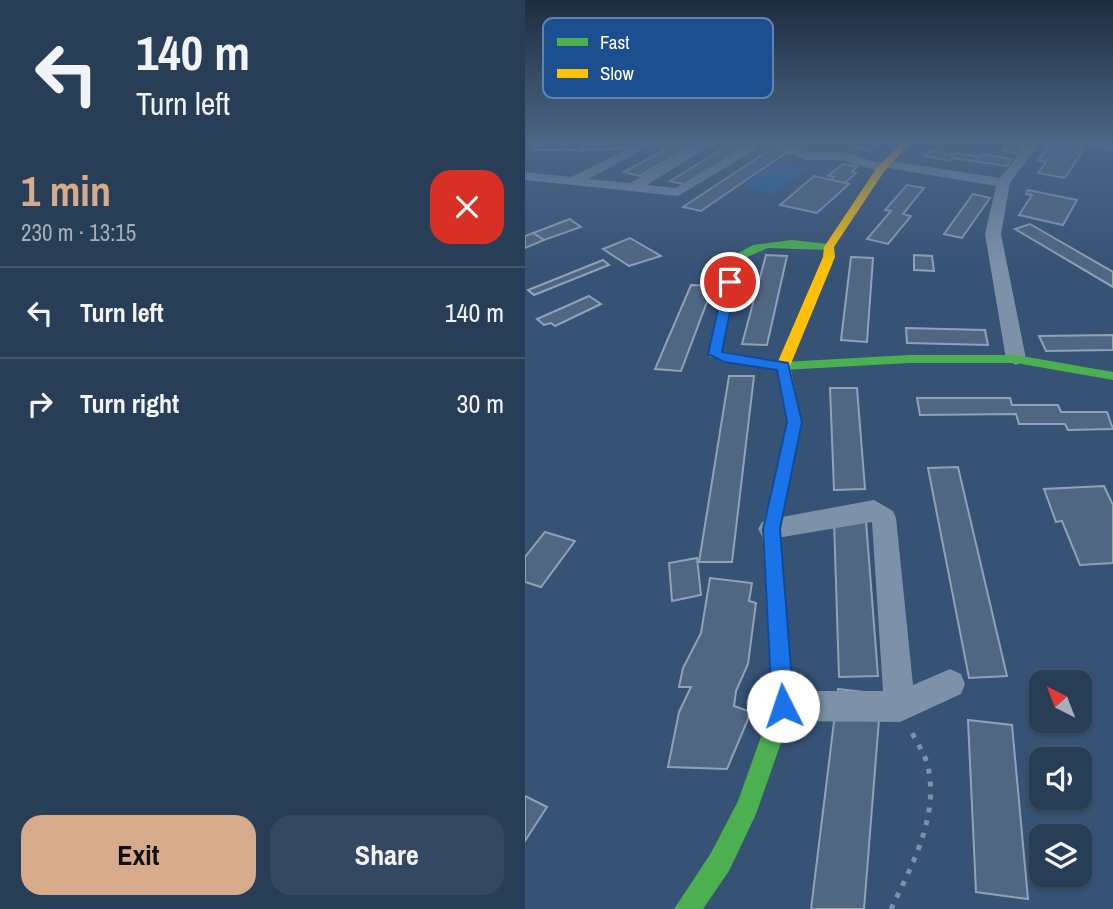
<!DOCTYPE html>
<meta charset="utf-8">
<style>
:root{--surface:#283e57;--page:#344961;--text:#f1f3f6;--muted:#a5aeba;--line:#44576d;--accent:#d6ab8b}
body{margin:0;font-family:"Archivo Narrow",sans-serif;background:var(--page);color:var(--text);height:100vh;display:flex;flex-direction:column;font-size:26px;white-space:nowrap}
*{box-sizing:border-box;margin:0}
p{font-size:23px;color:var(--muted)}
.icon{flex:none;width:38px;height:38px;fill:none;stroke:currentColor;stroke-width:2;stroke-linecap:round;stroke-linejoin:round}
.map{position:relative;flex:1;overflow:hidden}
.details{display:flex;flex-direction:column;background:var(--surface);width:525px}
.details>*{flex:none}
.guide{background:#283e57;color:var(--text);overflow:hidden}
.needle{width:46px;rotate:318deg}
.fabs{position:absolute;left:504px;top:670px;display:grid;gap:14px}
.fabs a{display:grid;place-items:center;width:63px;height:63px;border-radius:14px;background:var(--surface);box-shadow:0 2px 5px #0004,0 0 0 2px var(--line);font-size:35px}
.pin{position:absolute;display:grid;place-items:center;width:60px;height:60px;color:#fff;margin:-30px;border:4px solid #fff;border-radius:50%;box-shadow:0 2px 7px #0007}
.me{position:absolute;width:77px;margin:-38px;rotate:356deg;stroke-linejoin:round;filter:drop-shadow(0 0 5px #0008)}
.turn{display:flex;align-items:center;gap:24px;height:147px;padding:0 21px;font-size:32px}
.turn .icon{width:91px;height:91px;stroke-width:2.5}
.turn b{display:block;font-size:49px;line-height:60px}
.round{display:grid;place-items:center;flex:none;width:74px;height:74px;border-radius:21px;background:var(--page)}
.overview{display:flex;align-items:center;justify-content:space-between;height:119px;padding:0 21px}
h1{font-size:42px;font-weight:800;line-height:52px;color:var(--accent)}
.action{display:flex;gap:14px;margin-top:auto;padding:14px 21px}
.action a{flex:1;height:80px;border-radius:21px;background:var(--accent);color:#111;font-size:28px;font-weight:800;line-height:80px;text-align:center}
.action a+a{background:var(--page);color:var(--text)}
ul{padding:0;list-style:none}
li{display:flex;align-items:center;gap:21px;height:91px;padding:0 21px;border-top:2px solid var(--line)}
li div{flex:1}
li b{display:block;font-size:26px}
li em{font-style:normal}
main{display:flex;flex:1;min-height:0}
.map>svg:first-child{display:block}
</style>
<main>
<section class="details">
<div class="guide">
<div class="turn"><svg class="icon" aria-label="left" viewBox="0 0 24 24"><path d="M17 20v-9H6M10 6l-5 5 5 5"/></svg><div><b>140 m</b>Turn left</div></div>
</div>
<div class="overview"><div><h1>1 min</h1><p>230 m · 13:15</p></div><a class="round" style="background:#d93025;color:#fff"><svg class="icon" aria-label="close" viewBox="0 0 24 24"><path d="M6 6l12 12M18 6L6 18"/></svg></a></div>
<ul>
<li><svg class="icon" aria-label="left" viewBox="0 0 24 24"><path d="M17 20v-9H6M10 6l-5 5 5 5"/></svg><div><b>Turn left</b></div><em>140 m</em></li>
<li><svg class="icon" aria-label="right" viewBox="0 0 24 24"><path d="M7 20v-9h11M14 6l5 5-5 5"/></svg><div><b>Turn right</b></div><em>30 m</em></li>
</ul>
<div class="action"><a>Exit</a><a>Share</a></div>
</section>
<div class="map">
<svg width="588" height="909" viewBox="0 0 588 909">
<rect width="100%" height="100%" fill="#365274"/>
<polygon fill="#265fa1" points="254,161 284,168 247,194 217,186"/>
<g fill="#506783" stroke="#92a2b6" stroke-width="2">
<polygon points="10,141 41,141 35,150 10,150 12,145"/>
<polygon points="42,141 58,141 60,142 56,150 37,150"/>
<polygon points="60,141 76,141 75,147 57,151"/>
<polygon points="110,141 104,148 67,150 78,142"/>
<polygon points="156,141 176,141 114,176 99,172"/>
<polygon points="337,141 350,141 354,142 344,151 330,148"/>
<polygon points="484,141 501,141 494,154 478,151"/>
<polygon points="528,141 560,147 540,178 513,173 521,162 513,160"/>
<polygon points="209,142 224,146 162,185 145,181"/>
<polygon points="249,147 265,150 176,211 158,207"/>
<polygon points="405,151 429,155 431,153 456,157 458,154 486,159 482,166 427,158 425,161 400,156"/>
<polygon points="318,164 332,166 327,172 331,173 320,183 306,180 309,177 303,176"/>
<polygon points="289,176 324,184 292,213 255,205"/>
<polygon points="382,185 399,188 378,214 386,216 363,244 342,239 366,211 360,210"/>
<polygon points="503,190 552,200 538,225 494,215 507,195 501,194"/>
<polygon points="448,194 465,198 437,238 419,234"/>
<polygon points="45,219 56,227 19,240 8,233"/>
<polygon points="505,224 588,272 588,287 490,229"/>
<polygon points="8,233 19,240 0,248 0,236"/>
<polygon points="105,238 136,256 104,266 78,249"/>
<polygon points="241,255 262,256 242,345 217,344"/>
<polygon points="389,255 407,256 409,271 389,270"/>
<polygon points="326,257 348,258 342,342 316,340"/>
<polygon points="78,260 84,265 9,295 3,290"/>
<polygon points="166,285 188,286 156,371 130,369"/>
<polygon points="64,296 76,304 30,326 26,323 19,325 12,319"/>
<polygon points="381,328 460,330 463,345 382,343"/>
<polygon points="588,335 588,350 521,351 514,336"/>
<polygon points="204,376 229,376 207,562 174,562"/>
<polygon points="305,388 332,388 340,489 309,490"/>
<polygon points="392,398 485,398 487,405 533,405 536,412 582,412 588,429 543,430 540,424 494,424 491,414 395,415"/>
<polygon points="433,467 482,676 444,678 403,468"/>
<polygon points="579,486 588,505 588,563 555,565 537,521 531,522 519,489"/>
<polygon points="309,521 341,521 353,676 314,677"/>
<polygon points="20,532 50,541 16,587 0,582 0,557"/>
<polygon points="172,558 176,595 147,601 144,563"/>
<polygon points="185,578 227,583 224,601 231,603 223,664 211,691 209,706 226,712 202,769 143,767 154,712 166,687 154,687 158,668 176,633"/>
<polygon points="313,689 356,694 339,909 286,909"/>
<polygon points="443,720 487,725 503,899 451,892"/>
<polygon points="0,796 22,807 0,841"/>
</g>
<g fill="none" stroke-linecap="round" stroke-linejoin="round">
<path stroke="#7d92a8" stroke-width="5" stroke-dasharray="5 8" stroke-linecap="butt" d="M366,909C387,865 414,817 403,767C400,753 390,740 384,727"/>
<g fill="#7d92a8" fill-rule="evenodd">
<polygon points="119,141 134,141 63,179 105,183 178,141 193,141 122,185 151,188 228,141 253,141 283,152 318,152 354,163 360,160 475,178 504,141 516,141 485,183 476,234 501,359 491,365 481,359 460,234 471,186 363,168 357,172 317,160 281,160 240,144 153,196 0,180 0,172 46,177"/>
<polygon points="553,141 588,144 588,152 555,144"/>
<polygon points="349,500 368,511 371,518 388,685 425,669 436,674 440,684 436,694 375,722 258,721 247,717 242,706 247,695 258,691 358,691 347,522 246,539 237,536 233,529 237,522 246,519"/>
</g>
<g fill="#4caf50" fill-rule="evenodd">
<polygon points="267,240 304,244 309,247 304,250 243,248 215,260 197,351 258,362 384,355 491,355 588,372 588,380 491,363 384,363 258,370 185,357 183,354 206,257 228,245"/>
<polygon points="248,553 254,556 257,561 269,706 231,814 204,871 178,909 149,909 186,853 213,801 247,706 239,561 242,556"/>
</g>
<polygon fill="#ffc107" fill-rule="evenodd" points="378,141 387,141 358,173 309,247 310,257 265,366 277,422 255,529 257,561 254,566 248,569 242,566 239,561 237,529 263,422 251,366 298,257 299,247 351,169"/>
</g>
<linearGradient id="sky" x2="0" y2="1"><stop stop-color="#1e2d40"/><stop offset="0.53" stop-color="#4c6688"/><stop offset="1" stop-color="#4c6688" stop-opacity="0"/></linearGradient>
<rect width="588" height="268" fill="url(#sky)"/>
<polygon fill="#1a73e8" stroke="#114b97" stroke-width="2" points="205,279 211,282 197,352 263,363 277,422 255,529 269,706 266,714 258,717 250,714 247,706 238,529 262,422 252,370 199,362 183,354 199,282"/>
<rect x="18" y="18" width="230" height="80" rx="10" fill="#1b4f8f" stroke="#5f84b1" stroke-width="2"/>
<rect x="32" y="38" width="31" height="8" fill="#4caf50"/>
<rect x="32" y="69" width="31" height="9" fill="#ffc107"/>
<g font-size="19" fill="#fff">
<text x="75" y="49">Fast</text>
<text x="75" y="80">Slow</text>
</g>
</svg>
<div class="fabs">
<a><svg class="needle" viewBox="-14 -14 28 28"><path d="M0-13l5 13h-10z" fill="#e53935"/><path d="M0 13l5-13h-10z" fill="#a5aeba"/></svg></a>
<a><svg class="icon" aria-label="sound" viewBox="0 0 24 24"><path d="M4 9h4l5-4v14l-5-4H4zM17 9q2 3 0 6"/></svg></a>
<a><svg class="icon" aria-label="layers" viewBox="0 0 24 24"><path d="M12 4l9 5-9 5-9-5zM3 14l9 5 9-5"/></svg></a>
</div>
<div class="pin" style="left:205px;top:282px;background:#d93025"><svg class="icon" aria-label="arrive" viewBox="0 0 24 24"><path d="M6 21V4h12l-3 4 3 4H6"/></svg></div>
<svg class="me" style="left:258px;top:706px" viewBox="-20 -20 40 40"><circle r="19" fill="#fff"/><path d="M0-13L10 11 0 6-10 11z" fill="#1a73e8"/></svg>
</div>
</main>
